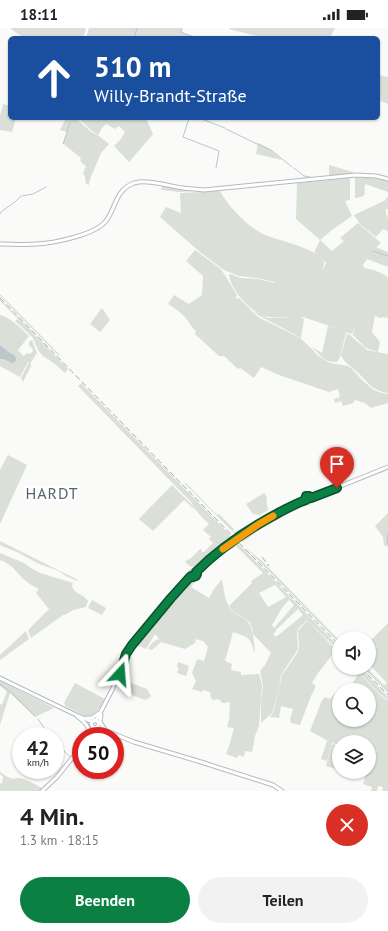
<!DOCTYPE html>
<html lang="de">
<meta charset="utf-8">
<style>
:root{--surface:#fff;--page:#f2f2f2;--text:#222;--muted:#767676;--accent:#0b8043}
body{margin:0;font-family:"PT Sans",sans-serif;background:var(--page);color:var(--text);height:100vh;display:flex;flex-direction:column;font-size:15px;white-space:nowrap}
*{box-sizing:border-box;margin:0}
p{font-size:13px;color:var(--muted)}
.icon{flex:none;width:22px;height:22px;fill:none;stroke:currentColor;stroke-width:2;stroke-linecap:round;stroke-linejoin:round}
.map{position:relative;height:763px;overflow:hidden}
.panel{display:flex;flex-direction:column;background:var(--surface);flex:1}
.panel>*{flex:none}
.banner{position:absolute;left:8px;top:8px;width:372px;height:84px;border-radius:6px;box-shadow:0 1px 3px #0004;background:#1a4fa0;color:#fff;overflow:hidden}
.fabs{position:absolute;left:332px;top:603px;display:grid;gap:8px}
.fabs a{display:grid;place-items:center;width:44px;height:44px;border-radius:50%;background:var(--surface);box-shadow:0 1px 3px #0004;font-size:20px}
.speed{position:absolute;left:12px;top:699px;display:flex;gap:8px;font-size:20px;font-weight:700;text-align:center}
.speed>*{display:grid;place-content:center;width:52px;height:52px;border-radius:50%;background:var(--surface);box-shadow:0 1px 3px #0004;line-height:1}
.speed small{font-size:10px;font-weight:400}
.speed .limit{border:6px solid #d22;background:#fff;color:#111}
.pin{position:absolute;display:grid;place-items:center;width:34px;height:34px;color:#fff;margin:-41px -17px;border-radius:50% 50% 50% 0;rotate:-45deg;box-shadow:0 0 4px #0007}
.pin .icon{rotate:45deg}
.me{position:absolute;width:44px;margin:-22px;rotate:19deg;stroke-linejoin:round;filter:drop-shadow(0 0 3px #0008)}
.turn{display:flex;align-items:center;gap:14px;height:84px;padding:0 20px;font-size:18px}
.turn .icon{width:52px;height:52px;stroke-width:2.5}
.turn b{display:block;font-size:28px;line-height:34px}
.round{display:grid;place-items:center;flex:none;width:42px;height:42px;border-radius:21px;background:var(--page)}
.summary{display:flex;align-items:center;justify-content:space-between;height:68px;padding:0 20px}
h1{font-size:24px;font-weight:700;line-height:30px}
.primary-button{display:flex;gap:8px;margin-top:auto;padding:8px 20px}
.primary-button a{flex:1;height:46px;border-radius:24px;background:var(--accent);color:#fff;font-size:16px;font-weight:700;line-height:46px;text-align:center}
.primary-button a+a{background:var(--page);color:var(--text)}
.status{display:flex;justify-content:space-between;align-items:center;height:28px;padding:0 20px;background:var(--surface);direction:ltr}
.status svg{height:11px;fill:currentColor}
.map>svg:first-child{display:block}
</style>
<div class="status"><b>18:11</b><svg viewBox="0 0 49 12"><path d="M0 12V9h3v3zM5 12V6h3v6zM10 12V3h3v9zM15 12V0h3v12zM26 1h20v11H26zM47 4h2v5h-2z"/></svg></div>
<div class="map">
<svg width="388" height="763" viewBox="0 0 388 763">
<rect width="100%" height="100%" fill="#fafaf8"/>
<g fill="#dadfd7" fill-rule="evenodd">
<polygon points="10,0 86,0 83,10 27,10 18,6"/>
<polygon points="89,0 182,0 181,4 197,10 86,10"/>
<polygon points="230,0 335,0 330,10 265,10 229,1"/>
<polygon points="379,47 388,49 388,76 378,72 378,50"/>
<polygon points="3,76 10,78 10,90 16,90 12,104 0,102 0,88"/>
<polygon points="66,90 76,90 91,104 99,108 109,116 101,125 90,151 89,157 86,156 85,148 83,146 86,138 83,136 80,132 81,130 66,118 63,115 67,104 60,102"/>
<polygon points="78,90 146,90 153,106 129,134 114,118 120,112 125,104 119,98 115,101 106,96 102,100 98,107 92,103"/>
<polygon points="258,115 268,120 282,132 256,126"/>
<polygon points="329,137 353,144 353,146 330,148 329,147"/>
<path d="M350,150V172L345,173L352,188L332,202L320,212L332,223L344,213L340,210L358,195L381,215L376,219L388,224V239L367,231L363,237L364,240L374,242L387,248V249L388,251V290L382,289L381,290L375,288L372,304L380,314L378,324L366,320L352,306L354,304L355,299L353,304L351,306L345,304L346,305L340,329L337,334C325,335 319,326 311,318L322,325L328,298L344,303L303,289L301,290L304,291L301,310L258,287L254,283L268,290H291C284,289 276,290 269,289C253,287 231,263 229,247L230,246L241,250L258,251L275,255V254L257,250L239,248L224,242L200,224L160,189L166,179L181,185L180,165L220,163C229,179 244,195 261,205C273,212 321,220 324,235C324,238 322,241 322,243L326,235L318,227L314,224L320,212L296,191L297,155Z"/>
<path d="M355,150H372L388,153V164L365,156C364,168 368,168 355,170Z"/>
<polygon points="162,158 196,163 245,159 179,164 162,162 161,162"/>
<polygon points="388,169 388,181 386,181 386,185 388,191 388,203 383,201 376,209 360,196 354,187 386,172 386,170"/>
<path d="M195,222L221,241L237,267L236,271L239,270L258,289L300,310L313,322L317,327L325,332L330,335L348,338L352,341L363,353L374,362L382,365L388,366V375L371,380L365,375L355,372L353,375L343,378L341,373L335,375L334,371L340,369L338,361L329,364L279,347L261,339L254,350L240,340L238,341L224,328H219L196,307L195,305L196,303C190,298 189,293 184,288C179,283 173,279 168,276L174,267L189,276L202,267L203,248L186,233Z"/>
<polygon points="0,266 60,327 59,328 0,268"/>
<polygon points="0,271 68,341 65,345 55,336 43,328 38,322 33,310 26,303 15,293 18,291 0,273"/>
<polygon points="102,280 110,292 100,304 90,296"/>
<path d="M0,287C11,289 21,301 29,308L18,322L23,328L26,326L27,325L30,326L33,323L32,320L29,318V314L32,312L37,325L30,336L31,338L23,354L21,350L29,334H28L20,349L0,338V331H3L10,334L11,325L6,322L0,317Z"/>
<path d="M347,306L350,307L367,322L382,325L388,326V365C370,362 369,354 357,344C351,338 344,335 341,327L346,309Z"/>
<path d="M81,355L233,510L200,538C193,542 190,538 185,534L188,531L189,532L200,521H201V522L202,524H204L213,515L209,511L211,509L203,502L209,496L198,485L191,474L78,358Z"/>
<polygon points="8,427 27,437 0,496 0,442"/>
<polygon points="184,455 186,455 217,487 219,486 234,501 233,503 235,504 269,484 284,478 285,480 253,497 237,508"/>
<polygon points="172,457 193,478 195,482 184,472 153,503 139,491"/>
<polygon points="264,465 267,469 266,470 268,482 260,487 253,486 246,476"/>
<polygon points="287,483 288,484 284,488 261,501 243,514 241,511 241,509 261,496"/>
<polygon points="388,485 388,519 384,517 383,509 375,498"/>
<polygon points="0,513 78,552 77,553 66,548 59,543 37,535 19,525 2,518 0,517"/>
<path d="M236,513L339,619V623L307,592L298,601L297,605L298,621L281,647L279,661L273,683L271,686L261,695V676L263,658L260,643L265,637L271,625L253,606V602L250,595H251C244,589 234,586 229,578L252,555L251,553L263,545L236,518L208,536L207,535ZM275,557L286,569L268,579L259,565ZM289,572L294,577L274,600L272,597L282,580ZM298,581L303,587L276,609L273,606L276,603V602Z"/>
<polygon points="246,520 261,532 339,612 339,615"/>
<path d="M0,525L24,535L31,540L40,545L73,555L72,558C74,566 84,566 88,573L86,579L73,582L65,587H63L31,610L28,602L49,581L36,565L39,561C35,559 31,557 27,554C18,547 13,536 0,532Z"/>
<path d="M197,551L191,559L209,570L214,561L222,551C224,563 225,578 235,585C241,589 247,591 250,597C254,605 254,616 255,625C252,621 253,617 250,613C248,608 238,606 233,604L225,633L232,636L231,642L241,644V647L259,646L262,657L259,698L255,708L252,724L245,723L244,729L239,727L237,730L226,726L230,715L234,700L227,699L229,692L230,674L223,675L218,671L213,672L211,670L210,664L203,662L202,664L192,661L196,653L192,645L197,631L204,633L208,619L203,613L196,611L195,615L185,621L161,614L152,622L148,621C150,617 154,612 159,611L161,613L155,606L146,621L135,616L169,576L190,555Z"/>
<polygon points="92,572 106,580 102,587 88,580"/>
<polygon points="307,593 308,593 336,622 318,645 312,655 316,658 311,668 300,697 291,695 290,692 293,681 281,678 279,690 270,689 274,683 282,647 298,624 299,618 298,603"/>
<polygon points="388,595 388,665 363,640 367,640 384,657 387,655 369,636 369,621 372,622 369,619 369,614"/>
<polygon points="26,603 29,611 0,632 0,627"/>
<polygon points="178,634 189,638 186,648 177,645 179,640 177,639"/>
<polygon points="355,640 360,640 388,669 388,672 379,665"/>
<polygon points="359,645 379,666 388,673 388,763 382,763 383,759 378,758 377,763 371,763 372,759 363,756 366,746 363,744 369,744 369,714 339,714 339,717 330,714 332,715 327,733 321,731 327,713 328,713 310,703 322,672 325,669 330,671 335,665 338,667 333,675 338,678 339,676 339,692 369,692 369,662 348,662"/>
<polygon points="0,653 5,655 54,680 35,689 10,665 0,697 0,676 2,677 7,663 8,664 0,658"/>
<polygon points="128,654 147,661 151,668 149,670 145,672 124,664"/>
<path d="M75,655L105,671C91,696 88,689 65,678L64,675Z"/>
<polygon points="332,716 339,718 339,742 326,738"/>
<path d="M0,744L6,748L13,751C21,747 34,756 42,760L43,761L40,763H0V755L2,756L3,749L0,746Z"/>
</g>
<polygon fill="#bbc7cb" points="0,317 6,322 15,328 16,331 15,334 12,335 3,331 0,331"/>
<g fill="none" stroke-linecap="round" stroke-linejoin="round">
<g stroke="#bbc7cb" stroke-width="1">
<polyline points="182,0 181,4 196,10"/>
<polyline points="134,10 137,0"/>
<polyline points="189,90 183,109 219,123 216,140"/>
<polyline points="199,90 225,100"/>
<polyline points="226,101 257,116"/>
<polyline points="63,116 70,95"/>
<polyline points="258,116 271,122 292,139"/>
<polyline points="294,140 304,148 310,149"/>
<polyline points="0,186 2,183 15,174 21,168 33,166 46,159"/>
<polyline points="373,223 388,228"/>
<polyline points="388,506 387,515 388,516"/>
<polyline points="0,656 13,666 35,688"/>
<polyline points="38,691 50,708"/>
<polyline points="55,714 69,728"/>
</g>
<g stroke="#b3babf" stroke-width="5">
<g id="secondary">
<path d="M0,216C12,216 25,217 37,216C54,215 95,207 106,193C116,180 115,162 134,155C148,151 168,158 183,160C190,161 197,161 204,162L356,147L376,148L388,151"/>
<circle cx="308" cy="471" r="3"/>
<polyline points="311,470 388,439"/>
<polyline points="240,508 271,489 295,477 306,472"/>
<circle cx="194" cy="546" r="3.5"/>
<polyline points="196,544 204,536 232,514"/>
<polyline points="0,650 72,685 90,693 94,693"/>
<polyline points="101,687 100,694 104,700"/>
<path d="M77,688C84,694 90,697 88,707"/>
<polyline points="86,690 92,690 99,685"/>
<circle cx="95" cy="696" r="3.5"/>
<polyline points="94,693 97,691 113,660 124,630 132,617 171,570 191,548"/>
<polyline points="97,699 134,714 201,734 273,757 282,763"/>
<polyline points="42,763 57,749 81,719"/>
</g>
</g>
<use href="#secondary" stroke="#fff" stroke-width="3"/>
<g stroke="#a2aab0" stroke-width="1" stroke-dasharray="6 3" stroke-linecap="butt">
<polyline points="0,270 339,617"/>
<polyline points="262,529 269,538"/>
<polyline points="361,640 388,667"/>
</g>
<g stroke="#b3babf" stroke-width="5" stroke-linecap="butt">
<polyline id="secondary-bridge" points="232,514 240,508"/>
</g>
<use href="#secondary-bridge" stroke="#fff" stroke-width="3"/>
</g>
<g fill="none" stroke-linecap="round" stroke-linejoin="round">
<g stroke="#07532c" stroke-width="10">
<path id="route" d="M120,646L126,626L132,617L171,570L189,550L191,548L193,549L196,548L197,546L196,544C221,519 250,500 280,484C288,480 297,475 306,472L305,471L306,468H309L311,470L337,460"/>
</g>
<use href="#route" stroke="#0b8043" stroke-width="7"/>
<polyline stroke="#f59e0b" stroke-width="7" points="223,521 259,496 273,488"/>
</g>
<g text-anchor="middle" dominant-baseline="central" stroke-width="4" stroke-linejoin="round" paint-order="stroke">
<g font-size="16" letter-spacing="1" fill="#57646e" stroke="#fff">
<text x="52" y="465">HARDT</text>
</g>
</g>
</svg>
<div class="fabs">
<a><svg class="icon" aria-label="sound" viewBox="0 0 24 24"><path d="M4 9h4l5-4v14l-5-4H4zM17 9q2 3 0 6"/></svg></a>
<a><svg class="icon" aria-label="search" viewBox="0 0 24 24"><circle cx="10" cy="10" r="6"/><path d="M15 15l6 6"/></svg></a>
<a><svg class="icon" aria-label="layers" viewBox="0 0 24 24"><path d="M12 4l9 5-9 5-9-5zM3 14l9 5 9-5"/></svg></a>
</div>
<div class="speed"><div>42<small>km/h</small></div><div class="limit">50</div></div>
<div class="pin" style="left:337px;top:460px;background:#d93025"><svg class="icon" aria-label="arrive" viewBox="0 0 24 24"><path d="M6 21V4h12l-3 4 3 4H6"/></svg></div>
<svg class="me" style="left:120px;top:646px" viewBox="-20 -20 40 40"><path d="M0-17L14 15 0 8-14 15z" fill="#0b8043" stroke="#fff" stroke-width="4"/></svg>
<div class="banner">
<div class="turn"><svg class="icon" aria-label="ahead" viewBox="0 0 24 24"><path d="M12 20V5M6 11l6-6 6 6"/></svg><div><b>510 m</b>Willy-Brandt-Straße</div></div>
</div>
</div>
<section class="panel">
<div class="summary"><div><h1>4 Min.</h1><p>1.3 km · 18:15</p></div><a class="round" style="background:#d93025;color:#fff"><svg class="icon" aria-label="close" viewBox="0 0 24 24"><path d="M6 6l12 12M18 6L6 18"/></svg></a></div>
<div class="primary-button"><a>Beenden</a><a>Teilen</a></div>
</section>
